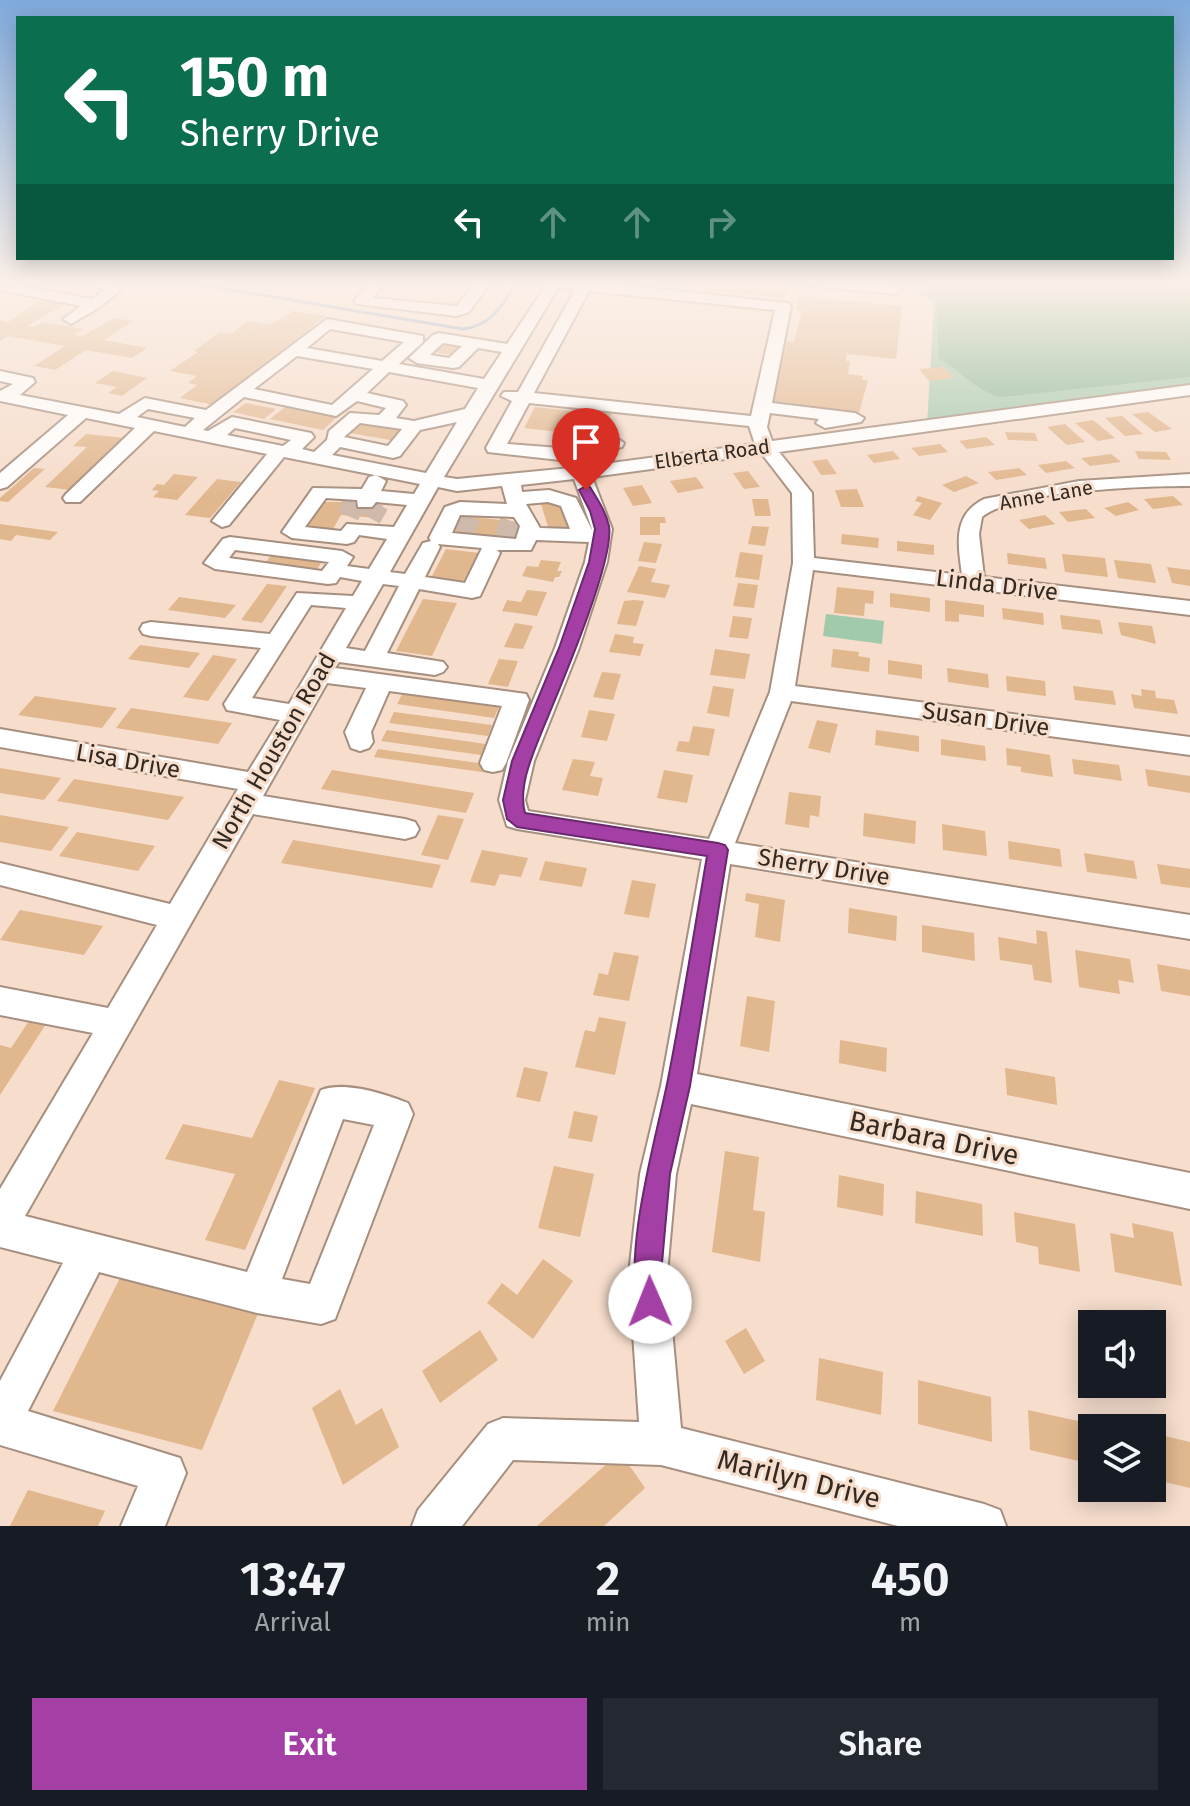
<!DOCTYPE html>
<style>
:root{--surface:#171b24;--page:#242831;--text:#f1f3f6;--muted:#9ea1a6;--accent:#a33fa5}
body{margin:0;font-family:"Fira Sans",sans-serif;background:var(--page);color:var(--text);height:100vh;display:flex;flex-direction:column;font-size:30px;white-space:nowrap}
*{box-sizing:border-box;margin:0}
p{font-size:26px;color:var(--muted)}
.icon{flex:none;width:44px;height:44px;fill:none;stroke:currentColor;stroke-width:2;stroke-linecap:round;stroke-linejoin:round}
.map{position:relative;height:1526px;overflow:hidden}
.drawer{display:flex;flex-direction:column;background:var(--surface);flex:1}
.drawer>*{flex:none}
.top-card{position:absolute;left:16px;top:16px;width:1158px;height:244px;border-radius:0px;box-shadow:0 4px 20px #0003;background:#0b6e4f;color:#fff;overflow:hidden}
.controls{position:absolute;left:1078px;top:1310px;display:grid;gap:16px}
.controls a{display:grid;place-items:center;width:88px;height:88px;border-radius:0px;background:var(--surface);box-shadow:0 4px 20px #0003;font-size:40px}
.pin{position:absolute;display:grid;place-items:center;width:68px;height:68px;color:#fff;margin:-82px -34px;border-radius:50% 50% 50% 0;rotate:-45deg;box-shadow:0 0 8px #0007}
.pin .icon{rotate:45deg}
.me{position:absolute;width:88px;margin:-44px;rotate:359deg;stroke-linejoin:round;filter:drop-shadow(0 0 6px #0008)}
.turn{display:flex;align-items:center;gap:28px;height:168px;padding:0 32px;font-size:36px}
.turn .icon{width:104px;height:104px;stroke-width:2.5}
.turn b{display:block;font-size:56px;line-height:68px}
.lanes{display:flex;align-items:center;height:76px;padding:0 32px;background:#0003;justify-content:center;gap:40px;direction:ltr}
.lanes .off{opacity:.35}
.eta{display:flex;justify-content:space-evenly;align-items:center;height:136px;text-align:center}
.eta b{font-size:48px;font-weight:600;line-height:56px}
.primary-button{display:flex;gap:16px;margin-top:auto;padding:16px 32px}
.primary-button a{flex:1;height:92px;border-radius:0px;background:var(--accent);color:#fff;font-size:32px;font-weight:600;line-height:92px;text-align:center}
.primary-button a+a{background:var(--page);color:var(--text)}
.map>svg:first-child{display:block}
</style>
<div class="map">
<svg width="1190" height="1526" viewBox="0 0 1190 1526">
<rect width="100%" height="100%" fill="#f6ddcc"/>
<g fill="#a1c9ac">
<polygon points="893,282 1190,282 1190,389 927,425 934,303 904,283"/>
<polygon points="826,614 884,621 882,644 823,636"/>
</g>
<path fill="#85b693" d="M893,282H1190V377L1001,397C975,391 962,371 939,359L936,295L924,285Z"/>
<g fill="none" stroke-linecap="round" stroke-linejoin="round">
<path stroke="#829cc9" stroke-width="3" d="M184,282L463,329C489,326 500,309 513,288"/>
</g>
<g fill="#e1b78e">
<polygon points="686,282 781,282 789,283 785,298 684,289"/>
<polygon points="800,297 902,306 896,359 847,354 846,361 850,361 848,374 863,376 862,380 868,380 859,413 770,403 787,341 794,342 802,311 796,310"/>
<polygon points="45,298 68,302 27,326 34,327 43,322 83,329 74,335 83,336 113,318 133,321 104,340 147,348 132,358 86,350 55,370 34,366 65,346 8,336 0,341 0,320 8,322"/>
<polygon points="294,311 326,316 214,405 180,398 197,385 188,383 197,376 170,371 198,352 194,351 220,332 231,334 248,321 270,325"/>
<polygon points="447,341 463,343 451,355 434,352"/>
<polygon points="944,367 955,378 929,381 919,369"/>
<polygon points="113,371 147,378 122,396 108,393 117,387 95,383"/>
<polygon points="246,403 276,409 264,419 233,412"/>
<polygon points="285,407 337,417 323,430 270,419"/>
<polygon points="535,407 599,414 600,411 612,412 601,437 524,428"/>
<polygon points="1148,412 1172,429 1155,432 1132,414"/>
<polygon points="1122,416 1143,434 1125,436 1105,418"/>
<polygon points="1093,420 1115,438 1098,441 1075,423"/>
<polygon points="361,423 405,430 396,441 350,433"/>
<polygon points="1065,424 1085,442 1067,445 1047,427"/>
<polygon points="1005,432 1035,433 1038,441 1008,440"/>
<polygon points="86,434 125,438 71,490 45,487 87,447 73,446"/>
<polygon points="986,437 995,445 967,449 959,441"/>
<polygon points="940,444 948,452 919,456 911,448"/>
<polygon points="893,451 900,459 874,463 867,455"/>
<polygon points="1135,451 1166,452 1171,460 1139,459"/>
<polygon points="1111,454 1121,462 1090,466 1081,458"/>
<polygon points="827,459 837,474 821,475 812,461"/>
<polygon points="1066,461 1075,468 1046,473 1038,465"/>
<polygon points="34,468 45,469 8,502 0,501 0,498"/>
<polygon points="1019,468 1027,475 996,480 988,472"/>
<polygon points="748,471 760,487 744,489 733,473"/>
<polygon points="174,474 198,477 177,500 153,497 159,491 152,490 157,484 164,485"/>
<polygon points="966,476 979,483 954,492 942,485"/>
<polygon points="696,477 704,488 678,493 670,481"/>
<polygon points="217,479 241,482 210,518 185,515"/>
<polygon points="642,485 652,503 633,506 623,488"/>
<polygon points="857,489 864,507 841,507 835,490"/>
<polygon points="918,496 942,503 930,520 913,515 922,503 915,501"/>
<polygon points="1173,496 1183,505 1153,509 1144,499"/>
<polygon points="752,499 768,499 771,516 755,516"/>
<polygon points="319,502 347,502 383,505 376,518 341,515 333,529 304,526"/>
<polygon points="561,502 568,528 549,530 541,504"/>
<polygon points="1128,502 1139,510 1116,516 1104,508"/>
<polygon points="1086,509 1095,518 1068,522 1059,512"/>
<polygon points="458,515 525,523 518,539 450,531"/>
<polygon points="1045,515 1055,524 1029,529 1019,520"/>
<polygon points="640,517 665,517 666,523 660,523 660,535 640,535"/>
<polygon points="0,524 58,532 50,540 16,535 11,541 0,539"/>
<polygon points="752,526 769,527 765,546 748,544"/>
<polygon points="842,534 879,538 878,548 841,544"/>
<polygon points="897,541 934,545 934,555 897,551"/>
<polygon points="644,542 662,544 656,563 638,561"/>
<polygon points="446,549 479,553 463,584 430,580"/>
<polygon points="274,552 316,557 313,561 321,563 314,574 262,567"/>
<polygon points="740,552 763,555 759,580 735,577"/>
<polygon points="1007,553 1045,558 1047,569 1008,564"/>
<polygon points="1062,554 1105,558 1108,577 1065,572"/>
<polygon points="541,560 561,562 557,571 562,571 559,577 555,577 553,582 522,576 527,566 538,567"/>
<polygon points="1114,560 1151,564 1156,583 1118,578"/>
<polygon points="639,566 656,569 651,582 670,585 665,598 627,592"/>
<polygon points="1167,567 1190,570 1190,586 1172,583"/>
<polygon points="738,583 758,585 754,608 733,606"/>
<polygon points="267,584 287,586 262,623 241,620"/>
<polygon points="837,587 874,591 873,604 865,603 864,616 834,613"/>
<polygon points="527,590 547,592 537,616 502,611 507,600 521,602"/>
<polygon points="890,593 930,598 930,612 890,607"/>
<polygon points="179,597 236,605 225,618 168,610"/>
<polygon points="423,599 457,603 432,656 396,651"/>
<polygon points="634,600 644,601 636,626 617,624 624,601"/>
<polygon points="945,600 984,605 984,617 959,614 959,622 945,621"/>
<polygon points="1002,608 1043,613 1044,625 1003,619"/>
<polygon points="1060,615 1100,620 1103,634 1062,629"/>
<polygon points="733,616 752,618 748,639 729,637"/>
<polygon points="1118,622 1152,626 1156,644 1121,635"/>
<polygon points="515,623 533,626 523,649 504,647"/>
<polygon points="615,634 634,637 633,643 644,644 640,656 609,652"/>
<polygon points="140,645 200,653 189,668 128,659"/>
<polygon points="715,649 750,654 745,679 710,675"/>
<polygon points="833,649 859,652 858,656 870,658 869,672 831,667"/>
<polygon points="213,655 237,659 208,701 183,697"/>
<polygon points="499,659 518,661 508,687 488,684"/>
<polygon points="888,660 922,665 922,679 888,674"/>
<polygon points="947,668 988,674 989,688 948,682"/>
<polygon points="602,672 621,674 613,700 593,697"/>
<polygon points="1006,676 1045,681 1046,696 1007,691"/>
<polygon points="713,686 734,689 729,717 707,713"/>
<polygon points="1073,686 1113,691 1116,705 1075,700"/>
<polygon points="405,689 501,702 494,718 397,704"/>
<polygon points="1141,689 1155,691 1156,698 1174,700 1178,714 1134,708 1131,694 1142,696"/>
<polygon points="35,696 117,708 102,728 18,715"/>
<polygon points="131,708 232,723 218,744 116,728"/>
<polygon points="589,710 615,714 607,741 581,737"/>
<polygon points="394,712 492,725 488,736 389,723"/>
<polygon points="817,720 838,724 830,753 808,748"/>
<polygon points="693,726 715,729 709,756 676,751 679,741 689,742"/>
<polygon points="387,730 486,744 481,755 381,741"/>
<polygon points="876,730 919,736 919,752 875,745"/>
<polygon points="941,739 985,746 986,761 941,755"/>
<polygon points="1006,748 1050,755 1053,777 1021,772 1021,767 1007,765"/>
<polygon points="378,749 485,764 482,772 374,757"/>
<polygon points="573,759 595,762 590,776 603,778 598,796 562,790"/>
<polygon points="1072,759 1119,765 1122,781 1074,774"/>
<polygon points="0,768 61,778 44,800 0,793"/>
<polygon points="1145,769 1190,776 1190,793 1148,786"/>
<polygon points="332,770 474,793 466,813 321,789"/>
<polygon points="664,770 693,775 687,803 657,798"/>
<polygon points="74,779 184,797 168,820 57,801"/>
<polygon points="789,792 821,796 819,817 810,815 809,828 785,824"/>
<polygon points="864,813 916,821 915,844 863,836"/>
<polygon points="0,815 69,827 51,851 0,842"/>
<polygon points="438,815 464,819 448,860 421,855"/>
<polygon points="942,824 985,831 987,856 943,850"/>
<polygon points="77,832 155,846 138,871 59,856"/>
<polygon points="293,840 441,865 432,888 281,863"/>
<polygon points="1008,841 1060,849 1062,867 1009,859"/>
<polygon points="482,850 528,858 521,877 500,874 495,886 470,882"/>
<polygon points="1084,853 1134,861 1137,879 1087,872"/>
<polygon points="545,861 587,868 582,887 539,880"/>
<polygon points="1157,864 1190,869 1190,888 1161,884"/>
<polygon points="632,880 656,884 649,918 624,914"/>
<polygon points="746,893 785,900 780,942 755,937 759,904 745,901"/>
<polygon points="849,908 897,916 896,941 848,933"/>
<polygon points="20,910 103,926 84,955 0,940"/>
<polygon points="922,925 974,933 975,961 922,952"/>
<polygon points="1036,930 1047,932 1052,983 1034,980 1032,965 1000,960 998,937 1037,944"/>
<polygon points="1075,950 1130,959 1134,983 1118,980 1120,994 1079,987"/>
<polygon points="614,952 639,956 629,1001 593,995 599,973 608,975"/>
<polygon points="1157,964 1190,970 1190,996 1161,991"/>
<polygon points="747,996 775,1001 769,1052 740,1046"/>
<polygon points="599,1017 626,1022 615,1075 575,1067 585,1030 595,1032"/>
<polygon points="31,1018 48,1021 0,1095 0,1045 11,1048"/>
<polygon points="840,1040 887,1048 886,1072 839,1063"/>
<polygon points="524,1067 548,1072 540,1102 516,1097"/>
<polygon points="1005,1068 1055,1077 1057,1105 1007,1095"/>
<polygon points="279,1080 315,1088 245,1250 205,1240 235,1174 165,1159 183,1124 252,1138"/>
<polygon points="574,1111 598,1116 592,1142 568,1138"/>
<polygon points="725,1151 759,1157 753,1210 765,1212 760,1262 712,1252"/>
<polygon points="554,1166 594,1174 580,1237 538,1228"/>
<polygon points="839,1175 884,1184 883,1216 837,1207"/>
<polygon points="916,1191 982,1204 983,1236 915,1223"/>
<polygon points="1014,1212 1075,1224 1080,1272 1039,1264 1038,1247 1016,1242"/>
<polygon points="1132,1223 1173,1232 1182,1286 1115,1272 1110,1233 1134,1238"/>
<polygon points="543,1259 573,1281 533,1339 487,1303 502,1283 517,1295"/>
<polygon points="120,1278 259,1311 202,1450 53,1411"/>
<polygon points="746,1328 765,1361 744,1374 725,1341"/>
<polygon points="480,1330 498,1360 440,1403 422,1371"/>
<polygon points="819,1358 883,1372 881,1415 816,1400"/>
<polygon points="918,1380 991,1397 992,1442 918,1424"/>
<polygon points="340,1389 356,1425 382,1408 399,1447 343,1485 312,1408"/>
<polygon points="1028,1410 1096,1425 1096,1428 1092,1428 1092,1464 1030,1450"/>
<polygon points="1152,1433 1190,1442 1190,1488 1152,1479"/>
<polygon points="620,1452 645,1488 604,1526 537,1526"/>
<polygon points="28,1490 105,1511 98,1526 10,1526"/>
</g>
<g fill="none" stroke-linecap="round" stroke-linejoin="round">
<g stroke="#cfb9aa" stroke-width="22" stroke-dasharray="22 11" stroke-linecap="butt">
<polyline points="348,516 354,502"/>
<polyline points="370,518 378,504"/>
<polyline points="462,532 471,516"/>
<polyline points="505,537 511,521"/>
</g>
<g stroke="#a68f7f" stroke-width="4">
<g id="minor">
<polygon points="0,282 92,299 104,290 86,282 109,282 122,289 100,307 71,324 63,319 81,306 0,290"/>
<polygon points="370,282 385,282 373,298 457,306 476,282 491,282 469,312 457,316 357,304 354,301"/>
<path d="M535,282H594L788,303L791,306L772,403L855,413L864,418L861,422L825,428L816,423L819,419L770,413L767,427L772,441L1190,385V395L779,452L812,493L814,558L962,575C958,544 952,515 984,499L1079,481L1190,474V486C1146,486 1014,490 982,517L979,534L984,577L1190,601V615L813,570L795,686L1190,737V755L791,701L735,843L1190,915V939L730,864L697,1074L1190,1173V1209L691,1104L676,1174L667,1274L681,1428L984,1504L1000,1510L1006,1526H898L661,1465L513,1460L462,1526H412L418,1510L488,1424L503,1418L639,1422L629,1274L640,1174L661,1086L702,859L517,829L507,826L499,800L508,761L555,648L585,562L589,542L536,540L531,550H497L500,553L480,596L472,598L419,589L387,653L443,662L447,667L443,672L435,675L339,662L335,668L526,694L529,700L506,763L502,770L493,772L484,770L480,763L502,706L389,691L371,732L373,742L369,748L360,751L351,748L345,732L366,688L327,683L263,796L405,819L415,822L419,829L415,836L405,839L253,814L25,1216L247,1272L321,1090C345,1081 385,1094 408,1103L413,1114L335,1319L321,1324L257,1313L99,1272L28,1411L180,1458L186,1473L165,1526H121L138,1486L0,1445V1381L63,1263L0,1247V1189L93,1033L0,1015V987L108,1008L157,925L0,885V863L170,904L238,789L0,747V729L248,772L280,720L227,710L224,704L261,648L151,636L143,634L140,629L143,624L151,622L270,634L297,593L353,596L362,581L340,577L336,583L328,584L215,569L204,563L223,539L230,537L342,551L353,557L347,566L369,569L387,539L359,535L354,542L347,544L292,538L282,532L313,488L362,489L369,477L376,475L386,481L381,491L414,494L420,484L284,457L229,525L222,527L212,521L267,454L154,431L80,502H66L63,498L66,494L135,428L86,418L7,487L0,489V473L68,415L0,401V391L13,384L0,381V371L33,378L35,382L20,395L119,414L145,398L206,410L327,319L423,336V342L399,364L484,379L502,352L478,348L459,367L453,368L417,363L409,358L433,335L439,333L507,344L545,287ZM558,288L575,290L518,392H504L501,396L512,401L486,448L488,452L560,460L622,447L624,443L615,437L560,448L507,444L529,403L749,426L755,444L581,467L457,479L444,477ZM589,291L775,310L751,416L534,393ZM330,329L404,342L382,361L307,348ZM443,343L462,346L449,358L430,355ZM297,356L373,369L332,405L254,389ZM389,372L478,388L465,409L414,421L396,418L406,405L403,401L367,393ZM244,397L336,416L357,401L386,408L379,415L350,413L329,431L327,440L314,452L302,449L314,437L311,433L232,417L208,431L203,430ZM148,409L195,418L185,427L137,417ZM457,422L426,473L332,455L340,447L393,458L400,456L420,430ZM360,423L402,429L388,446L344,437ZM235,428L291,440L283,446L227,435ZM762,454L792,493L793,563L770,692L709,839L528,811L525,800L534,761L579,648L607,562L612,529L592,477ZM574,479L592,529V530L576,498L549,490L522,492L521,485ZM502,486L507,504L460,502L445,507L429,538L431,541L423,543L405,574L390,572L438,487L457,491ZM326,498L357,500L358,507H372L376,502L407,505L394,527L347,524L341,531L305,527ZM548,502L561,506L570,529L540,528L526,504ZM460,515L514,517L520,526L516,539L452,533ZM438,544L482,548L465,583L425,577L440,547ZM235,550L329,562L322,571L229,558ZM383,584L399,586L365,651L346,648ZM311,605L346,608L289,704L252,698ZM343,1119L374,1125L310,1284L282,1279Z"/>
<path d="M804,282C827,282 886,277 903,290L896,294L811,286Z"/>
</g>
</g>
<use href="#minor" fill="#fff" fill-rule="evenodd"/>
</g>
<linearGradient id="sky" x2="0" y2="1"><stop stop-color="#7faadc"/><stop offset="0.57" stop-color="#fbf0e8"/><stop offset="1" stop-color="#fbf0e8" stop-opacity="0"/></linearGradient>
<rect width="1190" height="496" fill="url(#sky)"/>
<path fill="#a33fa5" stroke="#6a296b" stroke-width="2" d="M586,486L590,487C598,500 606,512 609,526C615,561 558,692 542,731C532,756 518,787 525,813L718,843L725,845L728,850L690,1086L670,1174L661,1274L664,1302L660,1312L650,1316L641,1312C620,1262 656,1138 667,1084C682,1009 694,932 707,856L517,827L507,819L503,800L512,761L559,648L589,562L595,529L590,511L579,490Z"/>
<g text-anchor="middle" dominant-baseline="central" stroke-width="6" stroke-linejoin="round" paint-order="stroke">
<g font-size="20" fill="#322922" stroke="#f6ddcc">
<text transform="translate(712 454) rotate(-8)">Elberta Road</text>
<text transform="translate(1046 495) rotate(-10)">Anne Lane</text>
</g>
<g font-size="24" fill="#322922" stroke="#f6ddcc">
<text transform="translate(997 585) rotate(7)">Linda Drive</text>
<text transform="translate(986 719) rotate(8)">Susan Drive</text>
<text transform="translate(274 751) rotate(-60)">North Houston Road</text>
<text transform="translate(128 761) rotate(10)">Lisa Drive</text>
<text transform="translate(824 867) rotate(9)">Sherry Drive</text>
</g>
<g font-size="28" fill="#322922" stroke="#f6ddcc">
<text transform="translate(934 1138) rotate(12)">Barbara Drive</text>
<text transform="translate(799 1479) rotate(14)">Marilyn Drive</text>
</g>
</g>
</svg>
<div class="controls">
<a><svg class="icon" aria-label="sound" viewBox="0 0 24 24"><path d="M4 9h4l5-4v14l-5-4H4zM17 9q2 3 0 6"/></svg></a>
<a><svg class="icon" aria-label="layers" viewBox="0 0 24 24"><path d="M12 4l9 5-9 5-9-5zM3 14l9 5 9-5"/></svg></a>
</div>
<div class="pin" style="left:586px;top:490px;background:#d93025"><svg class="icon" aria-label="arrive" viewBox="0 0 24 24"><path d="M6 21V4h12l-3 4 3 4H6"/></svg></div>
<svg class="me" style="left:650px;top:1302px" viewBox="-20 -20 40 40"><circle r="19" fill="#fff"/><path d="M0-13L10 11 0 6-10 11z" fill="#a33fa5"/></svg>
<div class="top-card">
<div class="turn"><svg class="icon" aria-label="left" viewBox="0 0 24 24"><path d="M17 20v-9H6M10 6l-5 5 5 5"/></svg><div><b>150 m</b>Sherry Drive</div></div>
<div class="lanes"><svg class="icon" aria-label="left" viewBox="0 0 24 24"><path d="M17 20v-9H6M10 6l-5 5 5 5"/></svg><svg class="icon off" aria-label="ahead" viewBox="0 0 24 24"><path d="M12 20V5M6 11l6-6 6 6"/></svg><svg class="icon off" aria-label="ahead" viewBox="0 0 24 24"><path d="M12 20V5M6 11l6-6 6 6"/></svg><svg class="icon off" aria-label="right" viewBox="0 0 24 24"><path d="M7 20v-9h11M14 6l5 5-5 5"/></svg></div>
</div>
</div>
<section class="drawer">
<div class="eta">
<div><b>13:47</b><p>Arrival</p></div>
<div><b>2</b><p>min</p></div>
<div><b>450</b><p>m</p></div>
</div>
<div class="primary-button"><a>Exit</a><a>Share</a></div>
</section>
